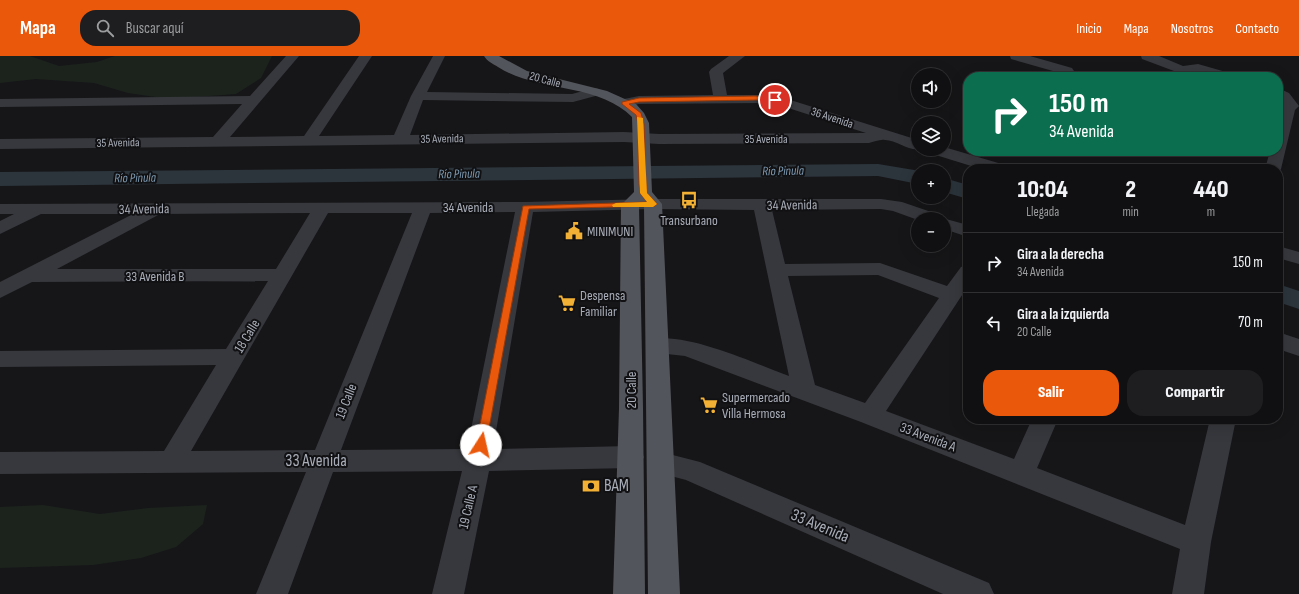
<!DOCTYPE html>
<html lang="es">
<meta charset="utf-8">
<style>
:root{--surface:#101012;--page:#1e1e20;--text:#f1f3f6;--muted:#9c9d9f;--line:#303032;--accent:#ea580c}
body{margin:0;font-family:"Sofia Sans Condensed",sans-serif;background:var(--page);color:var(--text);height:100vh;display:flex;flex-direction:column;font-size:15px;white-space:nowrap}
*{box-sizing:border-box;margin:0}
p{font-size:13px;color:var(--muted)}
.icon{flex:none;width:22px;height:22px;fill:none;stroke:currentColor;stroke-width:2;stroke-linecap:round;stroke-linejoin:round}
.map{position:relative;flex:1;overflow:hidden}
.side{position:absolute;left:963px;top:108px;width:320px;height:260px;display:flex;flex-direction:column;background:var(--surface);border-radius:16px;box-shadow:0 4px 16px #0002,0 0 0 1px var(--line)}
.side>*{flex:none}
.guide{position:absolute;left:963px;top:16px;width:320px;height:84px;border-radius:16px;box-shadow:0 4px 16px #0002,0 0 0 1px var(--line);background:#0b6e4f;color:#fff;overflow:hidden}
.buttons{position:absolute;left:911px;top:12px;display:grid;gap:8px}
.buttons a{display:grid;place-items:center;width:40px;height:40px;border-radius:50%;background:var(--surface);box-shadow:0 4px 16px #0002,0 0 0 1px var(--line);font-size:20px}
.pin{position:absolute;display:grid;place-items:center;width:34px;height:34px;color:#fff;margin:-17px;border:2px solid #fff;border-radius:50%;box-shadow:0 1px 4px #0007}
.me{position:absolute;width:44px;margin:-22px;rotate:10deg;stroke-linejoin:round;filter:drop-shadow(0 0 3px #0008)}
.turn{display:flex;align-items:center;gap:14px;height:84px;padding:0 20px;font-size:18px}
.turn .icon{width:52px;height:52px;stroke-width:2.5}
.turn b{display:block;font-size:28px;line-height:34px}
.eta{display:flex;justify-content:space-evenly;align-items:center;height:68px;text-align:center}
.eta b{font-size:24px;font-weight:800;line-height:28px}
.action{display:flex;gap:8px;margin-top:auto;padding:8px 20px}
.action a{flex:1;height:46px;border-radius:16px;background:var(--accent);color:#fff;font-size:16px;font-weight:800;line-height:46px;text-align:center}
.action a+a{background:var(--page);color:var(--text)}
ul{padding:0;list-style:none}
li{display:flex;align-items:center;gap:12px;height:60px;padding:0 20px;border-top:1px solid var(--line)}
li div{flex:1}
li b{display:block;font-size:15px}
li em{font-style:normal}
header{display:flex;align-items:center;gap:24px;box-sizing:border-box;height:56px;padding:0 20px;background:var(--accent);color:#fff}
header strong{font-size:19px}
nav{display:flex;gap:22px;margin-inline-start:auto;font-size:14px}
.search{width:280px;height:36px;background:var(--page);display:flex;align-items:center;gap:10px;box-sizing:border-box;padding:0 14px;border-radius:16px;color:var(--muted);font-size:15px}
.map>svg:first-child{display:block}
</style>
<header>
<strong>Mapa</strong>
<div class="search"><svg class="icon" aria-label="search" viewBox="0 0 24 24"><circle cx="10" cy="10" r="6"/><path d="M15 15l6 6"/></svg>Buscar aquí</div>
<nav><a>Inicio</a><a>Mapa</a><a>Nosotros</a><a>Contacto</a></nav>
</header>
<div class="map">
<svg width="1299" height="538" viewBox="0 0 1299 538">
<rect width="100%" height="100%" fill="#161618"/>
<g fill="#1c231d">
<polygon points="0,0 30,0 59,10 97,6 115,0 272,0 261,22 236,38 169,43 128,37 94,27 36,23 0,27"/>
<polygon points="43,449 100,458 148,452 207,449 203,468 176,491 141,502 93,509 0,512 0,451"/>
</g>
<g fill="none" stroke-linecap="round" stroke-linejoin="round">
<g fill="#2c353c" fill-rule="evenodd">
<polygon points="878,108 920,115 918,115 918,128 878,120 0,130 0,116"/>
<polygon points="944,122 968,129 968,143 944,136"/>
<polygon points="1278,228 1299,235 1299,253 1278,246"/>
</g>
<g fill="#37383d" fill-rule="evenodd">
<path d="M286,0H299L230,81L304,80L359,0H372L319,80L394,79L411,40L433,0H445L427,36L572,38L594,32L599,33L601,36L599,39L573,46L423,44L410,79L624,76L659,78L866,77L782,50L766,47L639,48L624,51L619,50L617,47L619,44L639,40L713,39L709,16L711,13L729,0H745L723,17L727,39H766L784,42L918,84V93H921C909,96 897,84 885,84C880,83 874,86 869,87L659,88L624,86L0,93V83L213,81L242,48L0,51V43L250,40Z"/>
<polygon points="1010,0 1030,0 1072,12 1074,15 1072,18 1067,19 1011,3"/>
<polygon points="1141,0 1159,0 1183,10 1198,8 1233,18 1235,21 1214,21 1197,16 1182,18 1142,3"/>
<polygon points="1278,32 1289,37 1299,50 1295,54 1281,113 1278,117 1278,113 1265,113 1270,95 1278,95 1278,62 1283,49 1278,42"/>
<polygon points="944,91 1005,109 1007,113 981,113 926,96 924,93 944,93"/>
<path d="M653,143H881L902,146L940,159L942,162L968,169V181L944,173V163L918,164L893,155L881,153L772,154L785,208L880,207L947,230L961,211L968,209V230L886,355L1014,403L1032,363H1058L1037,412L1185,469L1210,363H1236L1211,486L1204,538H1172L1180,493L861,366L685,300L649,296L646,290L649,284C683,274 754,307 789,320L754,154L653,153L533,156L493,393L631,390L640,393L644,401L640,409L631,412L489,415L464,538H432L462,415L333,416L288,538H256L306,416L0,418V396L164,395L216,309L0,311V295L226,293L268,225L32,226L0,242V226L133,158H41L0,178V165L14,158H0V148L525,146ZM515,156L467,393L341,394L430,157ZM310,157L276,213H57L160,158ZM328,157H412L315,394L191,395ZM878,219L939,242L865,347L815,329L788,220Z"/>
<polygon points="1278,190 1299,196 1299,208 1278,202"/>
<polygon points="1278,276 1299,283 1299,300 1278,293"/>
<polygon points="661,396 700,406 989,527 994,538 943,538 686,424 652,415 648,407 652,399"/>
</g>
<path fill="#53555c" fill-rule="evenodd" d="M484,0H499L527,15L607,35L636,48L644,57L649,67L652,136L662,148L680,538H648L644,149L642,147L639,150L643,352L645,538H613L619,352L621,149L634,136L632,61C599,27 537,36 498,11C493,8 487,5 484,0Z"/>
</g>
<polygon fill="#ea580c" stroke="#983908" points="756,40 778,44 775,46 756,44 639,46 629,48 641,57 644,68 646,128 647,137 657,148 655,150 529,153 486,389 481,393 477,392 476,389 523,150 647,146 640,137 639,128 638,68 636,59 622,48 622,46 639,42"/>
<polygon fill="#f59e0b" points="637,61 643,62 647,137 657,148 653,151 613,151 612,149 616,147 647,146 640,137"/>
<defs>
<g id="bus-bare" transform="scale(1.38)"><path d="M-5-6H5V4H4V6H2V4H-2V6H-4V4H-5ZM-3.5-4V0h7V-4ZM-3.5 1.2v1.5H-2V1.2ZM2 1.2v1.5H3.5V1.2Z" fill="#f2b134" stroke="#111113" stroke-width="2.5" paint-order="stroke"/></g>
<g id="civic-bare" transform="scale(1.38)"><path d="M-.6-6.5H3V-4.5H.6V-3L4-1V1h2V6H-6V1h2V-1L-.6-3ZM-1.2 2.5V6h2.4V2.5Z" fill="#f2b134" stroke="#111113" stroke-width="2.5" paint-order="stroke"/></g>
<g id="supermarket-bare" transform="scale(1.38)"><path d="M-6-5.5h2.5l.6 2H6L4.5 2H-2.5L-4.4-4H-6ZM-1.5 3.2a1.3 1.3 0 1 0 .1 0ZM3 3.2a1.3 1.3 0 1 0 .1 0Z" fill="#f2b134" stroke="#111113" stroke-width="2.5" paint-order="stroke"/></g>
<g id="bank-bare" transform="scale(1.38)"><path d="M-6-4H6V4H-6ZM0-2.3a2.3 2.3 0 1 0 0 4.6a2.3 2.3 0 1 0 0-4.6Z" fill="#f2b134" stroke="#111113" stroke-width="2.5" paint-order="stroke"/></g>
</defs>
<g fill-rule="evenodd">
<use href="#bus-bare" x="689" y="144"/>
<use href="#civic-bare" x="574" y="175"/>
<use href="#supermarket-bare" x="567" y="247"/>
<use href="#supermarket-bare" x="709" y="349"/>
<use href="#bank-bare" x="591" y="430"/>
</g>
<g text-anchor="middle" dominant-baseline="central" stroke-width="4" stroke-linejoin="round" paint-order="stroke">
<g font-size="12" fill="#a8adb8" stroke="#111113">
<text transform="translate(545 24) rotate(15)">20 Calle</text>
<text transform="translate(832 62) rotate(18)">36 Avenida</text>
<text transform="translate(442 83) rotate(-1)">35 Avenida</text>
<text x="766" y="83">35 Avenida</text>
<text transform="translate(118 87) rotate(-1)">35 Avenida</text>
</g>
<g font-size="13" font-style="italic" fill="#7f9bb3" stroke="#111113">
<text transform="translate(783 115) rotate(-1)">Río Pinula</text>
<text transform="translate(459 118) rotate(-1)">Río Pinula</text>
<text transform="translate(135 122) rotate(-1)">Río Pinula</text>
</g>
<g font-size="14" fill="#a8adb8" stroke="#111113">
<text transform="translate(792 149) rotate(-1)">34 Avenida</text>
<text x="468" y="151">34 Avenida</text>
<text transform="translate(144 153) rotate(-1)">34 Avenida</text>
<text x="155" y="220">33 Avenida B</text>
<text transform="translate(247 280) rotate(-59)">18 Calle</text>
<text transform="translate(631 334) rotate(-90)">20 Calle</text>
<text transform="translate(346 345) rotate(-68)">19 Calle</text>
<text transform="translate(928 381) rotate(21)">33 Avenida A</text>
<text transform="translate(468 451) rotate(-77)">19 Calle A</text>
</g>
<g font-size="14" fill="#a8adb8" stroke="#111113" text-anchor="start">
<text x="689" y="164" text-anchor="middle">Transurbano</text>
<text x="587" y="175">MINIMUNI</text>
<text x="580" y="239">Despensa<tspan x="580" dy="16">Familiar</tspan></text>
<text x="722" y="341">Supermercado<tspan x="722" dy="16">Villa Hermosa</tspan></text>
</g>
<g font-size="17" fill="#a8adb8" stroke="#111113">
<text x="316" y="405">33 Avenida</text>
<text transform="translate(820 470) rotate(23)">33 Avenida</text>
</g>
<g font-size="17" fill="#a8adb8" stroke="#111113" text-anchor="start">
<text x="604" y="430">BAM</text>
</g>
</g>
</svg>
<div class="buttons">
<a><svg class="icon" aria-label="sound" viewBox="0 0 24 24"><path d="M4 9h4l5-4v14l-5-4H4zM17 9q2 3 0 6"/></svg></a>
<a><svg class="icon" aria-label="layers" viewBox="0 0 24 24"><path d="M12 4l9 5-9 5-9-5zM3 14l9 5 9-5"/></svg></a>
<a>+</a>
<a>−</a>
</div>
<div class="pin" style="left:775px;top:44px;background:#d93025"><svg class="icon" aria-label="arrive" viewBox="0 0 24 24"><path d="M6 21V4h12l-3 4 3 4H6"/></svg></div>
<svg class="me" style="left:481px;top:389px" viewBox="-20 -20 40 40"><circle r="19" fill="#fff"/><path d="M0-13L10 11 0 6-10 11z" fill="#ea580c"/></svg>
<div class="guide">
<div class="turn"><svg class="icon" aria-label="right" viewBox="0 0 24 24"><path d="M7 20v-9h11M14 6l5 5-5 5"/></svg><div><b>150 m</b>34 Avenida</div></div>
</div>
<section class="side">
<div class="eta">
<div><b>10:04</b><p>Llegada</p></div>
<div><b>2</b><p>min</p></div>
<div><b>440</b><p>m</p></div>
</div>
<ul>
<li><svg class="icon" aria-label="right" viewBox="0 0 24 24"><path d="M7 20v-9h11M14 6l5 5-5 5"/></svg><div><b>Gira a la derecha</b><p>34 Avenida</p></div><em>150 m</em></li>
<li><svg class="icon" aria-label="left" viewBox="0 0 24 24"><path d="M17 20v-9H6M10 6l-5 5 5 5"/></svg><div><b>Gira a la izquierda</b><p>20 Calle</p></div><em>70 m</em></li>
</ul>
<div class="action"><a>Salir</a><a>Compartir</a></div>
</section>
</div>
